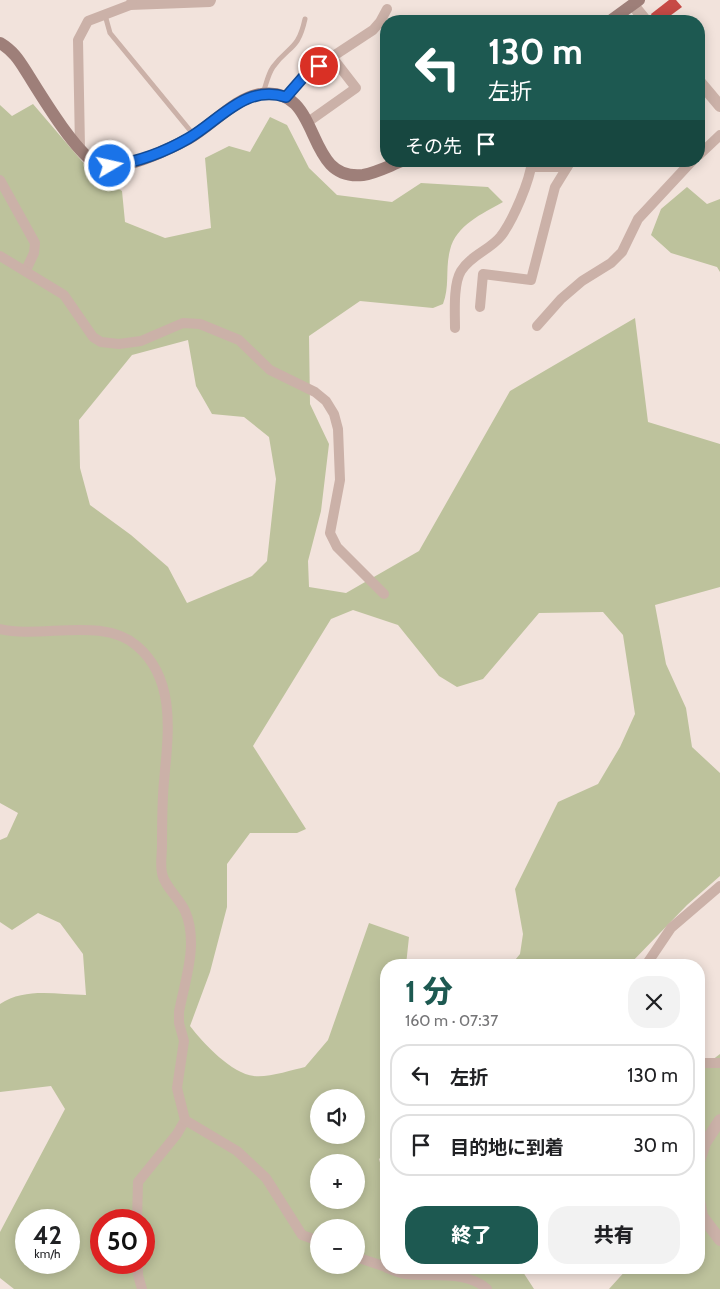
<!DOCTYPE html>
<html lang="ja">
<meta charset="utf-8">
<style>
:root{--surface:#fff;--page:#f2f2f2;--text:#202124;--muted:#757577;--line:#e0e0e0;--accent:#1d5951}
body{margin:0;font-family:Cabin,"Noto Sans JP",sans-serif;background:var(--page);color:var(--text);height:100vh;display:flex;flex-direction:column;font-size:19px;white-space:nowrap}
*{box-sizing:border-box;margin:0}
p{font-size:16px;color:var(--muted)}
.icon{flex:none;width:28px;height:28px;fill:none;stroke:currentColor;stroke-width:2;stroke-linecap:round;stroke-linejoin:round}
.map{position:relative;flex:1;overflow:hidden}
.sheet{position:absolute;left:380px;top:959px;width:325px;height:315px;display:flex;flex-direction:column;background:var(--surface);border-radius:20px;box-shadow:0 2px 12px #0003}
.sheet>*{flex:none}
.guide{position:absolute;left:380px;top:15px;width:325px;height:152px;border-radius:20px;box-shadow:0 2px 12px #0003;background:#1d5951;color:#fff;overflow:hidden}
.fabs{position:absolute;left:310px;top:1089px;display:grid;gap:10px}
.fabs a{display:grid;place-items:center;width:55px;height:55px;border-radius:50%;background:var(--surface);box-shadow:0 2px 12px #0003;font-size:25px}
.speed{position:absolute;left:15px;top:1209px;display:flex;gap:10px;font-size:25px;font-weight:700;text-align:center}
.speed>*{display:grid;place-content:center;width:65px;height:65px;border-radius:50%;background:var(--surface);box-shadow:0 2px 12px #0003;line-height:1}
.speed small{font-size:12px;font-weight:400}
.speed .limit{border:8px solid #d22;background:#fff;color:#111}
.pin{position:absolute;display:grid;place-items:center;width:42px;height:42px;color:#fff;margin:-21px;border:2px solid #fff;border-radius:50%;box-shadow:0 1px 5px #0007}
.me{position:absolute;width:55px;margin:-28px;rotate:81deg;stroke-linejoin:round;filter:drop-shadow(0 0 4px #0008)}
.turn{display:flex;align-items:center;gap:18px;height:105px;padding:0 25px;font-size:22px}
.turn .icon{width:65px;height:65px;stroke-width:2.5}
.turn b{display:block;font-size:35px;line-height:42px}
.then{display:flex;align-items:center;height:48px;padding:0 25px;background:#0003;gap:10px;font-size:19px}
.round{display:grid;place-items:center;flex:none;width:52px;height:52px;border-radius:20px;background:var(--page)}
.headline{display:flex;align-items:center;justify-content:space-between;height:85px;padding:0 25px}
h1{font-size:30px;font-weight:800;line-height:38px;color:var(--accent)}
.action{display:flex;gap:10px;margin-top:auto;padding:10px 25px}
.action a{flex:1;height:58px;border-radius:20px;background:var(--accent);color:#fff;font-size:20px;font-weight:800;line-height:58px;text-align:center}
.action a+a{background:var(--page);color:var(--text)}
ul{padding:0;list-style:none}
li{display:flex;align-items:center;gap:15px;height:62px;margin:0 10px 8px;padding:0 15px;border:2px solid var(--line);border-radius:20px}
li div{flex:1}
li b{display:block;font-size:19px}
li em{font-style:normal}
.map>svg:first-child{display:block}
</style>
<div class="map">
<svg width="720" height="1289" viewBox="0 0 720 1289">
<rect width="100%" height="100%" fill="#f2e3dc"/>
<g fill="#bdc29c" fill-rule="evenodd">
<path d="M33,104L93,174L122,191L125,222L165,238L211,228L205,158L229,146L250,152L270,117L287,125L309,168L337,195L392,202L421,183L488,187L503,202C482,214 456,225 450,250C445,269 450,286 443,304L433,308L360,301L309,336L310,404L329,444L321,511L308,561L309,587L346,593L419,551L510,391L635,318L648,422L720,444V587L655,605L666,664L686,708L692,747L720,773V876L687,905L629,965H511L520,954L523,934L515,889L558,802L598,784L620,747L635,714L623,635L603,612L539,613L483,679L457,687L439,676L398,625L353,610L331,619L253,746L306,829L297,833H250L227,864V907L210,972L190,1026C203,1043 232,1074 254,1076C267,1078 292,1070 305,1067L328,1040L369,923L409,937L406,965H386V1152L379,1159L386,1183V1268H508L523,1272L534,1289H14L0,1278V1232L65,1109L51,1086L0,1092V1004C26,987 57,995 86,995L83,954L60,923L38,913L12,930L0,922V840L7,837L18,813L0,803V105L12,116ZM188,340L196,386L212,414L244,417L269,437L276,479L267,561L252,576L187,603L168,567L131,535L90,505L80,468L79,420L132,355ZM319,1098H356V1135H319ZM319,1162H356V1200H319ZM26,1220H69V1262H26ZM101,1220H144V1262H101ZM319,1228H356V1265H319Z"/>
<polygon points="687,187 707,204 720,199 720,272 717,267 671,253 651,235 661,209"/>
<polygon points="720,1054 720,1289 609,1289 628,1268 699,1268 699,1070"/>
</g>
<polygon fill="#c74a46" points="669,0 676,0 682,7 663,21 654,21 651,14"/>
<g fill="none" stroke-linecap="round" stroke-linejoin="round">
<g stroke="#cbb1a8" stroke-width="5">
<polyline points="105,15 110,33 193,134"/>
<path d="M263,93C266,85 268,74 273,67C289,45 298,51 305,19"/>
</g>
<g stroke="#cbb1a8" stroke-width="10">
<polyline points="130,5 210,2 211,0"/>
<polyline points="286,97 306,74 373,30 380,22 387,9"/>
<polyline points="308,122 356,88 332,57"/>
<polyline points="80,148 78,40 88,21 130,5 132,0"/>
<polyline points="699,155 720,135"/>
<polyline points="531,167 567,167"/>
<polyline points="0,180 35,243 34,253 26,270"/>
<polyline points="0,256 64,295 93,337 101,342 119,344 141,341 183,323 200,324 239,340 270,370 315,392 326,401 334,414 338,429 340,480 330,533 337,547 384,594"/>
<polyline points="480,307 483,274 531,280 555,187 571,161"/>
<polyline points="537,326 561,299 582,281 611,263 622,252 638,219 692,161"/>
<path d="M455,328C455,313 453,284 461,271C471,255 490,250 501,236C513,220 530,181 532,161"/>
<path d="M0,629C41,639 103,616 137,646C177,680 168,736 164,781C162,803 162,825 162,846C162,854 160,864 162,873C164,886 180,899 185,911C199,943 185,980 179,1012V1023L184,1041L177,1088L185,1120L177,1134L138,1182L137,1220"/>
<polyline points="646,965 671,928 720,886"/>
<polyline points="699,1063 720,1063"/>
<polyline points="185,1120 237,1151 266,1178 302,1235 319,1241"/>
<polyline points="356,1257 386,1267"/>
<polyline points="138,1262 138,1275 142,1289"/>
<path d="M387,1268C393,1270 399,1273 406,1274C432,1277 466,1270 487,1289"/>
</g>
<g stroke="#cbb1a8" stroke-width="12">
<polyline points="633,5 646,21"/>
<polyline points="699,81 720,106"/>
<polyline points="699,1161 705,1143 720,1120"/>
<polyline points="699,1201 702,1216 720,1240"/>
</g>
<g stroke="#9e7f79" stroke-width="12">
<polyline points="610,21 639,0"/>
<path d="M0,43C15,52 20,62 29,76C44,100 73,148 95,163C115,176 169,149 188,139C210,127 236,97 261,94C324,85 302,182 363,175C376,173 389,166 402,161"/>
</g>
</g>
<g fill="none" stroke-linecap="round" stroke-linejoin="round">
<g stroke="#114b97" stroke-width="12">
<path id="route" d="M110,166C137,162 165,152 189,138C221,119 246,84 286,97L306,74L319,66"/>
</g>
<use href="#route" stroke="#1a73e8" stroke-width="9"/>
</g>
</svg>
<div class="fabs">
<a><svg class="icon" aria-label="sound" viewBox="0 0 24 24"><path d="M4 9h4l5-4v14l-5-4H4zM17 9q2 3 0 6"/></svg></a>
<a>+</a>
<a>−</a>
</div>
<div class="speed"><div>42<small>km/h</small></div><div class="limit">50</div></div>
<div class="pin" style="left:319px;top:66px;background:#d93025"><svg class="icon" aria-label="arrive" viewBox="0 0 24 24"><path d="M6 21V4h12l-3 4 3 4H6"/></svg></div>
<svg class="me" style="left:110px;top:166px" viewBox="-20 -20 40 40"><circle r="17" fill="#1a73e8" stroke="#fff" stroke-width="3"/><path d="M0-11L8 9 0 5-8 9z" fill="#fff"/></svg>
<div class="guide">
<div class="turn"><svg class="icon" aria-label="left" viewBox="0 0 24 24"><path d="M17 20v-9H6M10 6l-5 5 5 5"/></svg><div><b>130 m</b>左折</div></div>
<div class="then">その先<svg class="icon" aria-label="arrive" viewBox="0 0 24 24"><path d="M6 21V4h12l-3 4 3 4H6"/></svg></div>
</div>
<section class="sheet">
<div class="headline"><div><h1>1 分</h1><p>160 m · 07:37</p></div><a class="round"><svg class="icon" aria-label="close" viewBox="0 0 24 24"><path d="M6 6l12 12M18 6L6 18"/></svg></a></div>
<ul>
<li><svg class="icon" aria-label="left" viewBox="0 0 24 24"><path d="M17 20v-9H6M10 6l-5 5 5 5"/></svg><div><b>左折</b></div><em>130 m</em></li>
<li><svg class="icon" aria-label="arrive" viewBox="0 0 24 24"><path d="M6 21V4h12l-3 4 3 4H6"/></svg><div><b>目的地に到着</b></div><em>30 m</em></li>
</ul>
<div class="action"><a>終了</a><a>共有</a></div>
</section>
</div>
